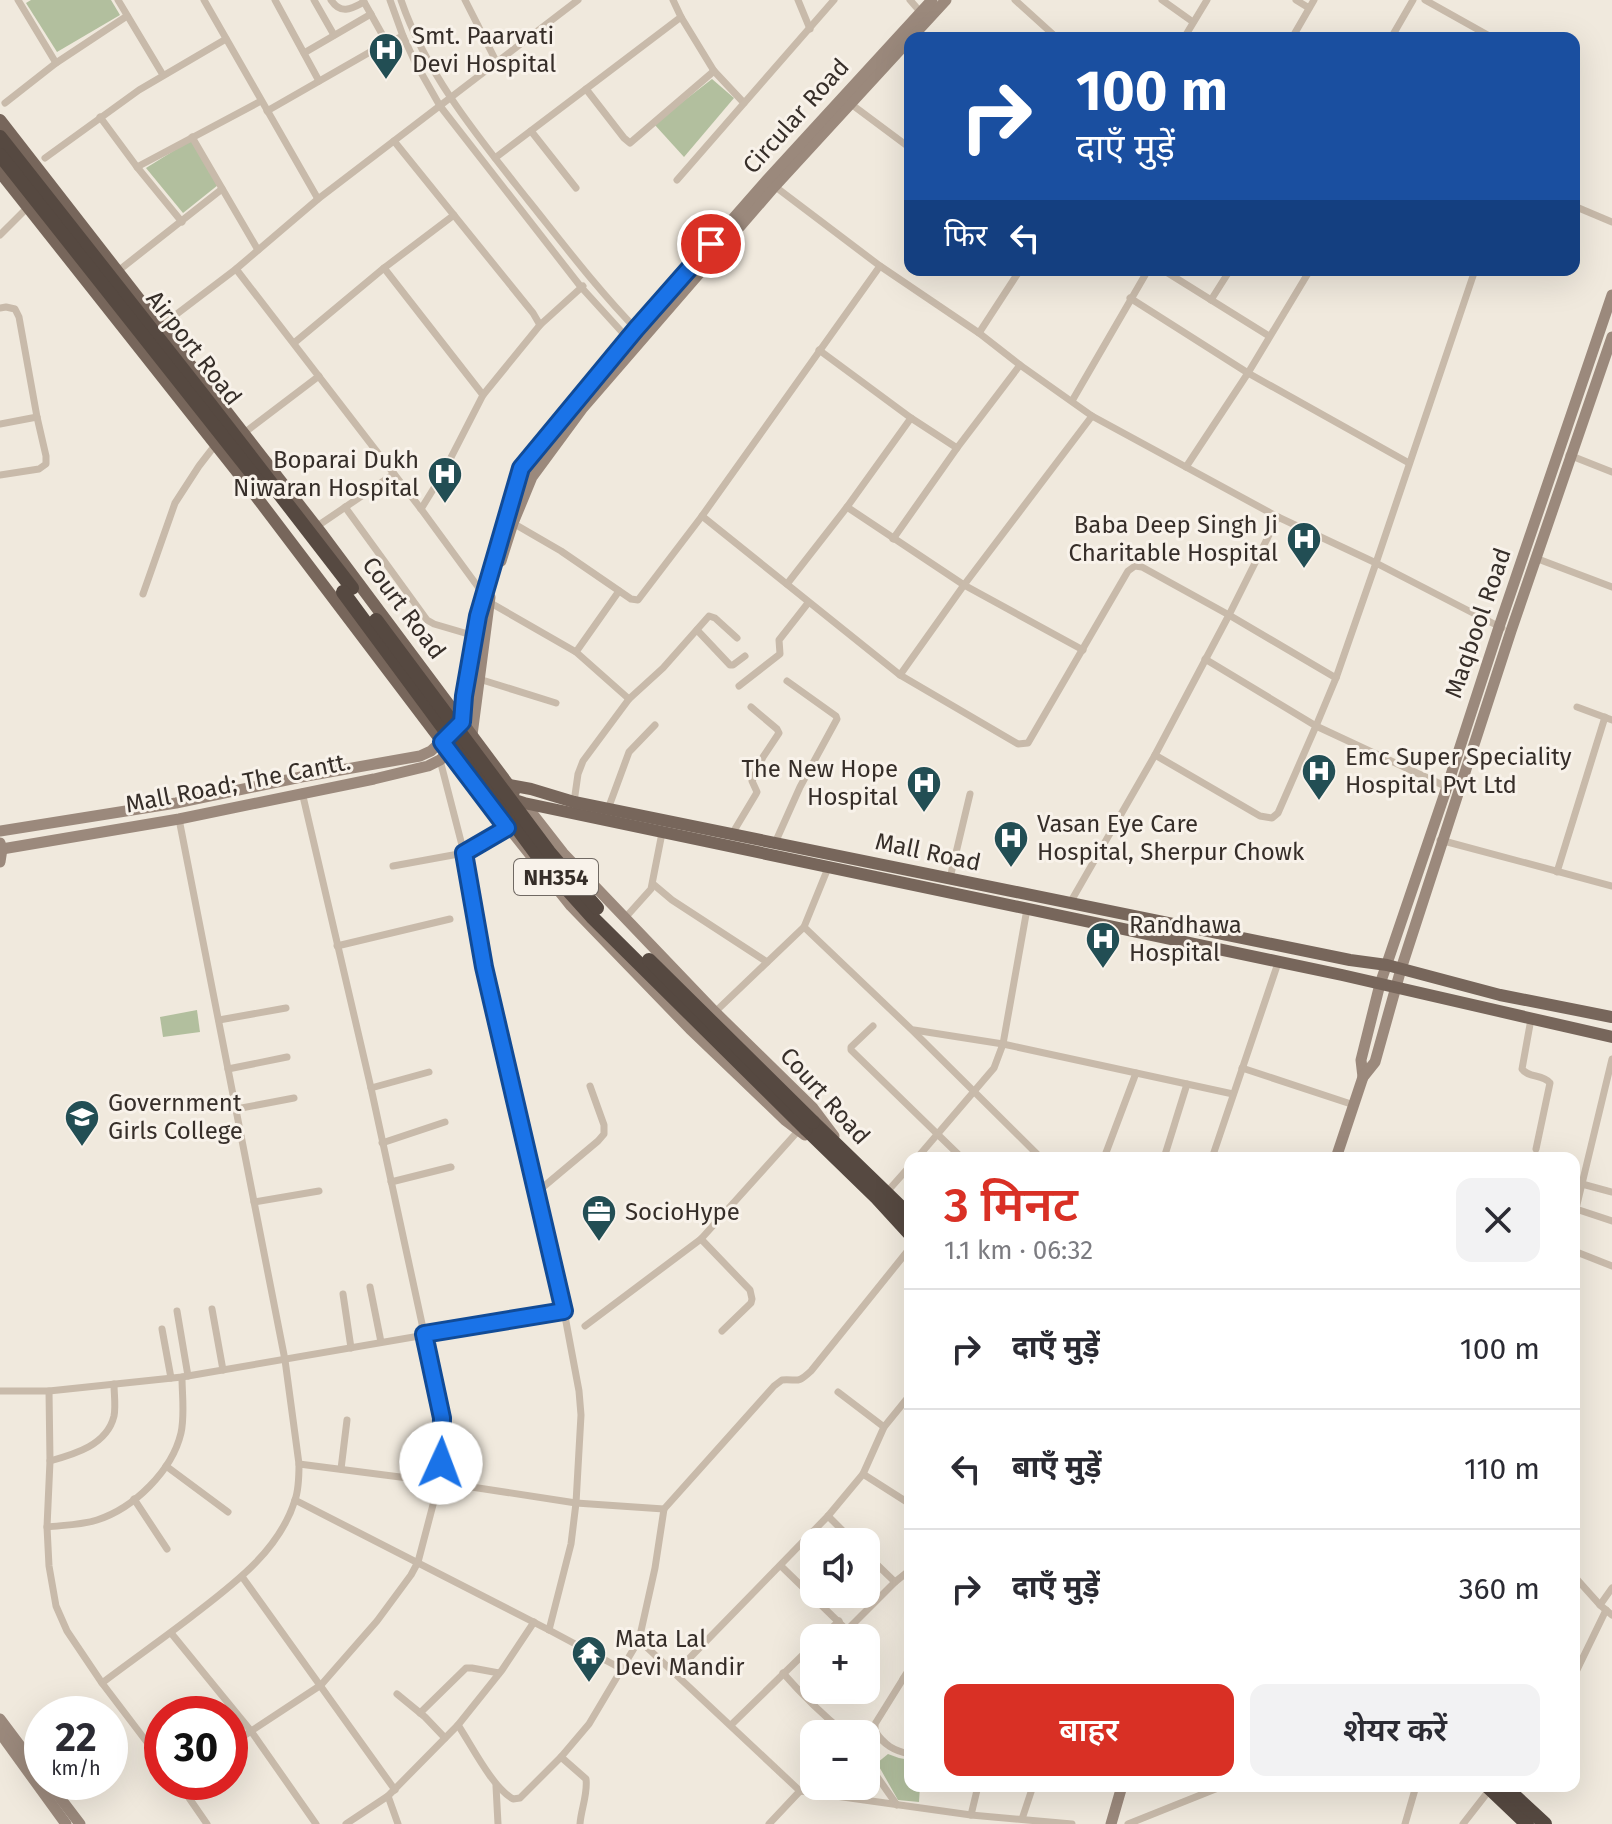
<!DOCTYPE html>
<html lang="hi">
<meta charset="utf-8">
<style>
:root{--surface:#fff;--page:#f2f2f3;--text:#2b2b33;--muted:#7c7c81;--line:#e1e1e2;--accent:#d93025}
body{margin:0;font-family:"Fira Sans","Noto Sans Devanagari",sans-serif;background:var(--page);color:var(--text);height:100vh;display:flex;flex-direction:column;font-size:30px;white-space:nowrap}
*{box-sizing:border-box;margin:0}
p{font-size:26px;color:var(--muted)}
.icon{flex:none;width:44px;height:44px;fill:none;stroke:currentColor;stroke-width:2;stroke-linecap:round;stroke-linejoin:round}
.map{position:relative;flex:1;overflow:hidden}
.details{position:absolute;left:904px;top:1152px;width:676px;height:640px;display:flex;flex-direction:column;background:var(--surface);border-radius:16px;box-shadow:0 8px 32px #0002}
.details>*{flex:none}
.top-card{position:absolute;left:904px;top:32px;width:676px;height:244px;border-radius:16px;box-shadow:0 8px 32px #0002;background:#1a4fa0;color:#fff;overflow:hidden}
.buttons{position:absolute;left:800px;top:1528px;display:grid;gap:16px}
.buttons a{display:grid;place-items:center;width:80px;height:80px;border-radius:16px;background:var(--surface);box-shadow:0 8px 32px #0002;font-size:40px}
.speed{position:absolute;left:24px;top:1696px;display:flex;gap:16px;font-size:40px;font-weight:700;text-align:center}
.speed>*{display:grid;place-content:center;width:104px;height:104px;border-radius:50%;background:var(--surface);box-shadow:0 8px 32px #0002;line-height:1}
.speed small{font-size:20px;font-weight:400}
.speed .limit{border:12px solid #d22;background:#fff;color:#111}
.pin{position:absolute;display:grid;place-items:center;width:68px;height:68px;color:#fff;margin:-34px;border:4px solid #fff;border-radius:50%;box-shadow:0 2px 8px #0007}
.me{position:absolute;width:88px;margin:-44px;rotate:2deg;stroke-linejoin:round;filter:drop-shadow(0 0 6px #0008)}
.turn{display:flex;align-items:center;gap:28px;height:168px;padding:0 40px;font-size:36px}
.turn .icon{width:104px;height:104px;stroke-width:2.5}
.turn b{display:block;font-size:56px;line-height:68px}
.then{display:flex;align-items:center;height:76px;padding:0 40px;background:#0003;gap:16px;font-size:30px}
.round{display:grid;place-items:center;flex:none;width:84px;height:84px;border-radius:16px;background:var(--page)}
.summary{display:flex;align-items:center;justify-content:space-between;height:136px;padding:0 40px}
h1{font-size:48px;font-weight:600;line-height:60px;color:var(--accent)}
.cta{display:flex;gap:16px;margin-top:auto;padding:16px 40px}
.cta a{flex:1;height:92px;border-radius:16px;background:var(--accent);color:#fff;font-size:32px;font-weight:600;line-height:92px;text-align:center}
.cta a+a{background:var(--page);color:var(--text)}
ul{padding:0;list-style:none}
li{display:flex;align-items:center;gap:24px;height:120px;padding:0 40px;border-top:2px solid var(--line)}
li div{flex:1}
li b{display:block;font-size:30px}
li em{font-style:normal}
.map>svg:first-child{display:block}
</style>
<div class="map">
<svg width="1612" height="1824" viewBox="0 0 1612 1824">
<rect width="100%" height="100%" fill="#f0e9dd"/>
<g fill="#b2bf9e">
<polygon points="31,0 111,0 120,15 57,52 26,3"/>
<polygon points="712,79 734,98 684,157 654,124"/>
<polygon points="191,140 218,185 183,213 146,168"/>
<polygon points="197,1010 200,1032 163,1037 160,1017"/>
<polygon points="888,1754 899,1758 910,1760 910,1786 920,1786 919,1802 898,1800 877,1763"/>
</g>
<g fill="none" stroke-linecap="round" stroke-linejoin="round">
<g stroke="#c8baaa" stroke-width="7">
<polyline points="18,0 56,63"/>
<polyline points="118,0 163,75"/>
<polyline points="204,0 318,199"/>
<polyline points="275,0 319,81"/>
<polyline points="314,0 334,35"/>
<path d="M331,0C341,15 351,9 364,2"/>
<polyline points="363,0 387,43"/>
<polyline points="390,0 403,36 415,62 440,106 581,287 631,342"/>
<path d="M401,0C427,76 479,138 528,200C564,245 598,290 638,331"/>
<polyline points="465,0 496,61"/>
<polyline points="798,0 810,29"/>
<polyline points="910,0 923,15"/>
<polyline points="1015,0 1057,38"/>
<polyline points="1162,0 1193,22"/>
<polyline points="1296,0 1309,8"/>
<polyline points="1425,0 1493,38"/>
<polyline points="681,17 714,71 744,103"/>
<polyline points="1184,38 1207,0"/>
<polyline points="1292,38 1314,0"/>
<polyline points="1391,38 1413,0"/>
<polyline points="304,53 371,14"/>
<polyline points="586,89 624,138 630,143 714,71"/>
<polyline points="5,103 56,63 127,16"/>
<polyline points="851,104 910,148"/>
<polyline points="267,111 377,48 403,36"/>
<polyline points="100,117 137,167 182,222"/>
<polyline points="531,131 576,188"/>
<polyline points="192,137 258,250"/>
<polyline points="394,141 533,313 540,325 583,286"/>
<polyline points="45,158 139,90 226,39"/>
<polyline points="495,158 681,17 673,0"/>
<polyline points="137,167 261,101"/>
<polyline points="677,180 834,0"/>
<polyline points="773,185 880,266 979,333 1020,365 1092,416 1278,517 1376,563 1502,628"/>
<polyline points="1574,206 1612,222"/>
<polyline points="0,235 27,208"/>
<polyline points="384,268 483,395"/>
<polyline points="236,269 421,509 484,595"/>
<polyline points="1163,270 1269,336"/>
<polyline points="118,271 222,189"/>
<polyline points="1130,298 1248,373 1409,463"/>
<polyline points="1211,300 1230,270"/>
<polyline points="0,308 6,307 15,309 19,317 37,417 46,456 46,464 39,469 0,475"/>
<polyline points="161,326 236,269 318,199 578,0"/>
<polyline points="979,333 1020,270"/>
<polyline points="294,343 384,268 454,215"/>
<polyline points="819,350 911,418"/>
<polyline points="1072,401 1148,270"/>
<polyline points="0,424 37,417"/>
<polyline points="244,433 319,376"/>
<polyline points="1569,455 1612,472"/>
<polyline points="1186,467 1248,373 1310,270"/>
<polyline points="345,507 427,620 434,624 475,636"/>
<polyline points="847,507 964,585 1083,650"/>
<polyline points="421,509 442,475 483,395 540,325"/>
<polyline points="702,516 900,675 964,585 1092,416"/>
<polyline points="511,522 561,551 631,599 638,600 702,516 880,266"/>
<polyline points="316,527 394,474"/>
<polyline points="893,539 957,448"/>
<polyline points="1538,559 1612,587"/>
<polyline points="787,584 847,507 911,418 957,448 1020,365"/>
<polyline points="143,594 175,503 199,466 216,444"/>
<polyline points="489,602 576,652 629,699 583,761 578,774 574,802"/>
<polyline points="697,630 730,665 733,665 745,656"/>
<polyline points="576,652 619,591"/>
<polyline points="900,675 1018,744 1028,743 1128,571 1135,566 1142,567 1229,615 1336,678"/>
<polyline points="479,679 556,703"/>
<polyline points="739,686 780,654 779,640 808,603"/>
<polyline points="629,699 663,668 709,616 715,618 737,638"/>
<polyline points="1577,707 1612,720"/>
<polyline points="1155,755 1260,816 1272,818 1278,813 1316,726 1205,659"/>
<polyline points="440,760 464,853 484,967 564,1311 579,1391 581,1415 576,1503 571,1544 549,1630"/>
<polyline points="1447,787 1316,726 1336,678 1376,563 1475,270"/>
<polyline points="608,809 629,752 655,725"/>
<polyline points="732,834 756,794 757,792 752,781 763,757 779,733 777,729 751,707"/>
<polyline points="1440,840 1612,886"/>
<polyline points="775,843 800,787 837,719 836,716 787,681"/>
<polyline points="393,866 464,853 507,828"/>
<polyline points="828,868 804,927 912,1030 1041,1158"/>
<polyline points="1557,872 1605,717"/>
<polyline points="950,878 970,794"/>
<polyline points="653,884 672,900 767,962"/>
<polyline points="1070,903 1155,755 1229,615 1278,517"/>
<polyline points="625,918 651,889 662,833"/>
<polyline points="337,946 450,919"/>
<polyline points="715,1012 804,927"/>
<path d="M1531,1019L1522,1069C1528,1078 1543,1074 1550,1083L1536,1149"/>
<polyline points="219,1020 286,1008"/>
<polyline points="873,1026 851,1047 851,1050 962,1158"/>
<polyline points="914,1030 1003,1044 1233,1094"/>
<polyline points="1242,1068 1354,1105"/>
<polyline points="228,1069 287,1057"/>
<polyline points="371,1088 429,1072"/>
<polyline points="236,1109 294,1098"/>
<polyline points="382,1143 445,1122"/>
<polyline points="917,1158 994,1068 1003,1044 1027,909"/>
<polyline points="1104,1158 1136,1073"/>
<polyline points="1164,1158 1187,1084"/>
<polyline points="1212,1158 1278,963"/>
<polyline points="391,1182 451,1167"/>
<polyline points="1582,1184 1612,1192"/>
<polyline points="536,1193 598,1141 604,1134 604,1125 590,1086"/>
<polyline points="886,1193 910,1166"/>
<polyline points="254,1202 319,1191"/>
<polyline points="1576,1209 1612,1221"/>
<polyline points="1574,1217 1612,1059"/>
<polyline points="701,1239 750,1290 752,1299 751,1303 722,1331"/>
<polyline points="1574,1251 1612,1266"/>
<polyline points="370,1287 381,1342"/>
<polyline points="343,1294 351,1348"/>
<polyline points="212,1309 223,1370"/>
<polyline points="177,1311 188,1376"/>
<polyline points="585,1326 701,1239 799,1130"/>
<polyline points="162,1329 171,1378"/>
<polyline points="0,1391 49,1391 182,1377 564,1311"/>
<polyline points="49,1391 50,1461 47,1527 49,1566 56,1606 67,1631 102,1683 162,1762"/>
<polyline points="838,1392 884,1427"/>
<path d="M50,1461C75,1454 107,1445 114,1416C116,1406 114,1394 114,1384"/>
<path d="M299,1464L439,1482L576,1503L664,1509L655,1568L639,1640L589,1724L561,1757L520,1798L513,1799C492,1787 472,1746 458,1725"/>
<polyline points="166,1466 228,1512"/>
<polyline points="341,1469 347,1420"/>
<polyline points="863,1474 910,1504"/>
<polyline points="134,1499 167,1549"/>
<polyline points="295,1500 549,1630 622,1669"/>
<path d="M664,1509L774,1386L782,1380C799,1379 797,1384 811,1371L910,1248"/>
<polyline points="828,1516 854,1542"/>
<path d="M47,1527C64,1525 81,1525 97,1520C134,1508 172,1471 181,1433C185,1415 182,1395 182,1377"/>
<polyline points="781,1566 855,1638"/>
<polyline points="1574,1576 1600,1605"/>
<polyline points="243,1578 395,1790"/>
<polyline points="895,1582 910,1570"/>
<polyline points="1612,1588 1600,1605 1612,1615"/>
<polyline points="848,1629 895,1582 866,1554"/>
<polyline points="171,1633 251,1731 316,1824"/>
<polyline points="821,1638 839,1621"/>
<polyline points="639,1640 800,1791 971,1815 1072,1824"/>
<polyline points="910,1668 903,1679 910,1682"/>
<polyline points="675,1673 828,1516 863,1474 884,1427 910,1395"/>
<path d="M783,1673C803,1696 823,1715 846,1734"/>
<polyline points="1574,1676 1606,1610"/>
<path d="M903,1679L875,1724V1731C884,1745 894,1751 910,1754"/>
<path d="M102,1683C131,1661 161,1640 191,1617C231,1586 279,1552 295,1500C299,1489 299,1476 299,1464L285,1360L179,819"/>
<polyline points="397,1694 425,1717 445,1738"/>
<polyline points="420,1713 466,1668 472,1668 499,1673"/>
<polyline points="731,1725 814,1644"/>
<polyline points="230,1745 321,1685 377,1621 411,1575 418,1562 439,1482 443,1445 442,1418 437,1393 371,1088 302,792"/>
<path d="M561,1757L586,1779C588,1794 581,1809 580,1824"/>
<polyline points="866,1761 897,1805"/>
<polyline points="178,1782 207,1824"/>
<polyline points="496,1786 498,1824"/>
<polyline points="388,1796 398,1824"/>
<polyline points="971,1815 978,1786"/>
<polyline points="1022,1819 1033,1786"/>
<polyline points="346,1824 388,1796 458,1725 502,1670 534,1622"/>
<polyline points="769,1824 800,1791"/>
<polyline points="1128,1824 1223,1786"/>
<polyline points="1405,1824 1416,1786"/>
<polyline points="1463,1824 1491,1788"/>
</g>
<g stroke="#9b897c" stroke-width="11">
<polyline points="911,38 946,0"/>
<polyline points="501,561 513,523 532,477 582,409 775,186 910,39"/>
<polyline points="460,724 462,722 464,696 478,616 521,468 636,329 767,180 932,0"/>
<polyline points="469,737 472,735 490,597"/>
<polyline points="477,788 571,906 690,1029 785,1120 805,1135"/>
<polyline points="524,803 563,853 715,1012 813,1108 834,1136"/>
<polyline points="0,831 176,803 301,777 420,756 431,751 447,736"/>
<polyline points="2,849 179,819 374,779 428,766 440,760 455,747"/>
<polyline points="0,862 2,849 0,843"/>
<polyline points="1363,1077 1361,1060 1380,984 1447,787 1499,627 1612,295"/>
<polyline points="1336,1158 1363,1077 1375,1062 1401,969 1511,631 1612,337"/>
<polyline points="0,1719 42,1775"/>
<polyline points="0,1733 66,1824"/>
<polyline points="48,1782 80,1824"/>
<polyline points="1111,1824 1122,1786"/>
</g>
<g stroke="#77665b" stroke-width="12">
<polyline points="0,120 321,533 514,792"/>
<polyline points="0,172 246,483 477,788 524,803 1342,975 1612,1037"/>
<polyline points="509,785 531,789 574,802 1350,960 1387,965 1500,995 1612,1017"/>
</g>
<g stroke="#564941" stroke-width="14">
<polyline points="0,137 200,391 352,588"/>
<polyline points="0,155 265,490"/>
<polyline points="813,1122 910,1216"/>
<polyline points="806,1129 877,1198 910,1234"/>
<polyline points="1487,1786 1527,1824"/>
<polyline points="1504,1786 1545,1824"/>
</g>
<g stroke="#564941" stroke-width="14">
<polyline points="343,592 540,859 593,918 806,1129"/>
<polyline points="376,620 549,852 597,908"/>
<polyline points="649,960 813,1122"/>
</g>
</g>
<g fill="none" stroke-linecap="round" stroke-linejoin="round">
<g stroke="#114b97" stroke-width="20">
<polyline id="route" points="441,1463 442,1418 424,1334 564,1311 484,967 464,853 507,828 442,742 462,722 464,696 478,616 521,468 636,329 711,244"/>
</g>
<use href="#route" stroke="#1a73e8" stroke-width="14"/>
</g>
<defs>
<g id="hospital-pin" transform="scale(1.8)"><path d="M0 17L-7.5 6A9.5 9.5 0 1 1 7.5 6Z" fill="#224e54" stroke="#f8f2ea"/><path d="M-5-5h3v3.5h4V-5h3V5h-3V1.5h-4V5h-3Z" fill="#fff"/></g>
<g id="school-pin" transform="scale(1.8)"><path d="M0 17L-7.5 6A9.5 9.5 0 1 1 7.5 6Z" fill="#224e54" stroke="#f8f2ea"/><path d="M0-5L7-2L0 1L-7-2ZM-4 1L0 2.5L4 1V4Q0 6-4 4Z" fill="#fff"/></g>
<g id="office-pin" transform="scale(1.8)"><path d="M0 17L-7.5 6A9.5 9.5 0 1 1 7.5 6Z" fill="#224e54" stroke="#f8f2ea"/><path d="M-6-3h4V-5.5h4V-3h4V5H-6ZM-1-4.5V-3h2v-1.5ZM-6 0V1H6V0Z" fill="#fff"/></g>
<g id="temple-pin" transform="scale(1.8)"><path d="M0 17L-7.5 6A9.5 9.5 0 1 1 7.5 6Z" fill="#224e54" stroke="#f8f2ea"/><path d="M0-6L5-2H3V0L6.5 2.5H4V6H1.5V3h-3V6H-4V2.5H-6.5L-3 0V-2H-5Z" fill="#fff"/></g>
</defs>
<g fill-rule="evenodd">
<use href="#hospital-pin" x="386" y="50"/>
<use href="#hospital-pin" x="445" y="474"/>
<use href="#hospital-pin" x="1304" y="539"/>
<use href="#hospital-pin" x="1319" y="771"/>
<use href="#hospital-pin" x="924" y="783"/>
<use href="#hospital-pin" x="1011" y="838"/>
<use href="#hospital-pin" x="1103" y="939"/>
<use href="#school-pin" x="82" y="1117"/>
<use href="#office-pin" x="599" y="1212"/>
<use href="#temple-pin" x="589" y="1653"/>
</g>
<g text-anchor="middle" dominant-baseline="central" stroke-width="6" stroke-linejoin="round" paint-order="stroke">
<rect fill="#f8f2ea" stroke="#706963" stroke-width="2" x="514" y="859" width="84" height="36" rx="6"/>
<g font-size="22" font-weight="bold" fill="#362e29">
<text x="556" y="877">NH354</text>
</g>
<g font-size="24" fill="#362e29" stroke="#f8f2ea" text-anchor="start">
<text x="412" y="36">Smt. Paarvati<tspan x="412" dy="28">Devi Hospital</tspan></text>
<text x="419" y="460" text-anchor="end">Boparai Dukh<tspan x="419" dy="28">Niwaran Hospital</tspan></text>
<text x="1278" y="525" text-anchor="end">Baba Deep Singh Ji<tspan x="1278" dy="28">Charitable Hospital</tspan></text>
<text x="1345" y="757">Emc Super Speciality<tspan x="1345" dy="28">Hospital Pvt Ltd</tspan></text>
<text x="898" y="769" text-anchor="end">The New Hope<tspan x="898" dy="28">Hospital</tspan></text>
<text x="1037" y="824">Vasan Eye Care<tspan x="1037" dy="28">Hospital, Sherpur Chowk</tspan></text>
<text x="1129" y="925">Randhawa<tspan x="1129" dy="28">Hospital</tspan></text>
<text x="108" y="1103">Government<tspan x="108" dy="28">Girls College</tspan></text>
<text x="625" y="1212">SocioHype</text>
<text x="615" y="1639">Mata Lal<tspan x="615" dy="28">Devi Mandir</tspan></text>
</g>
<g font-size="24" fill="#362e29" stroke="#f8f2ea">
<text transform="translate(796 116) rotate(-48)">Circular Road</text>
<text transform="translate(194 348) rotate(52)">Airport Road</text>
<text transform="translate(404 608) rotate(53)">Court Road</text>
<text transform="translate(1478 623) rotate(-71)">Maqbool Road</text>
<text transform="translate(238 783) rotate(-11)">Mall Road; The Cantt.</text>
<text transform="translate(928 852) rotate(12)">Mall Road</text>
<text transform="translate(825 1096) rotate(48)">Court Road</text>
</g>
</g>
</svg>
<div class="buttons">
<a><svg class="icon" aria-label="sound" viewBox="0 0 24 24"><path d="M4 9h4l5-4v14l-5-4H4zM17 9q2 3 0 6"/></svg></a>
<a>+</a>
<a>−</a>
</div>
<div class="speed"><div>22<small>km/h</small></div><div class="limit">30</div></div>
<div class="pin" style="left:711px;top:244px;background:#d93025"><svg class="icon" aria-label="arrive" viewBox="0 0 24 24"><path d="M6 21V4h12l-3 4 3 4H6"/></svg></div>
<svg class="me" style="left:441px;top:1463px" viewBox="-20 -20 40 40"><circle r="19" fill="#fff"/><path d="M0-13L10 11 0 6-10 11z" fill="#1a73e8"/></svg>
<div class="top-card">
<div class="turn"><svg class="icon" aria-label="right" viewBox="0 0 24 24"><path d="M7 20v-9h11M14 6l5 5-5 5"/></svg><div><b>100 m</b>दाएँ मुड़ें</div></div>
<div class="then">फिर<svg class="icon" aria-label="left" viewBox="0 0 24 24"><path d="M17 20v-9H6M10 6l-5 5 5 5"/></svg></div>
</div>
<section class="details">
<div class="summary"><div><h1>3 मिनट</h1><p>1.1 km · 06:32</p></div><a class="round"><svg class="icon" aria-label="close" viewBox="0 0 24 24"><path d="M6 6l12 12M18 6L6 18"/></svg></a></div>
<ul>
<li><svg class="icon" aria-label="right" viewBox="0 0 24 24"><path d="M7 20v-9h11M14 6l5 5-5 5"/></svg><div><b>दाएँ मुड़ें</b></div><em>100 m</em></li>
<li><svg class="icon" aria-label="left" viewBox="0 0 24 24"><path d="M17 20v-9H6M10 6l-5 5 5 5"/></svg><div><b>बाएँ मुड़ें</b></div><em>110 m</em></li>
<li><svg class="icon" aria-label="right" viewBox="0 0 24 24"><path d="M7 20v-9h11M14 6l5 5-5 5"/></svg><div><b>दाएँ मुड़ें</b></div><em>360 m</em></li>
</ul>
<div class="cta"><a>बाहर</a><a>शेयर करें</a></div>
</section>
</div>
